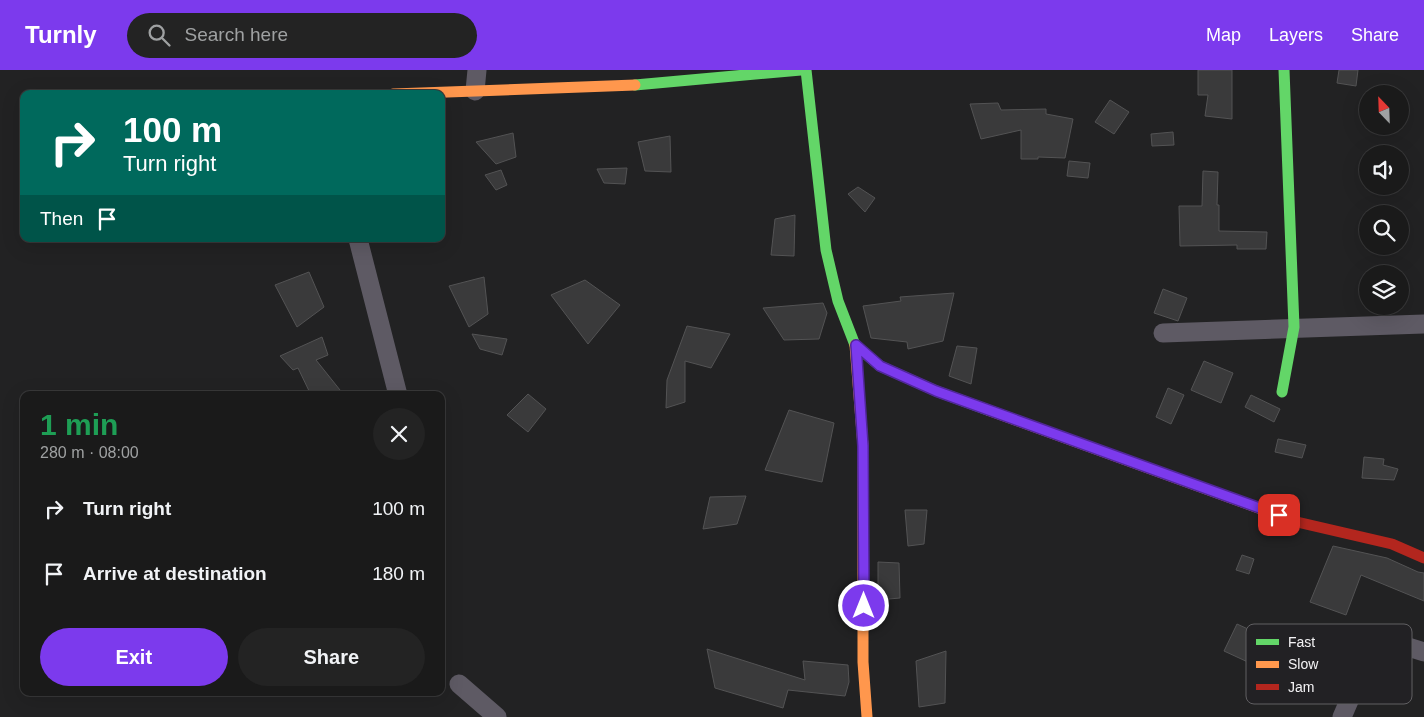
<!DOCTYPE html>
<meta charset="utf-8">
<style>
:root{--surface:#1a1a1a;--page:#232323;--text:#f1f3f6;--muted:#9fa1a2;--line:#383839;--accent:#7c3aed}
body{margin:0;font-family:Helvetica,sans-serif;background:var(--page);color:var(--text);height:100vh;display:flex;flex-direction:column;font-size:19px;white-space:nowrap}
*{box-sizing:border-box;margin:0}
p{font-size:16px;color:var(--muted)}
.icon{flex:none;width:28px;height:28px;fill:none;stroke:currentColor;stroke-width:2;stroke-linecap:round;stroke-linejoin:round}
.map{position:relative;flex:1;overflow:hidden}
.sheet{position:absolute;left:20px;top:321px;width:425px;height:305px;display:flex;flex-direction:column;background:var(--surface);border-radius:10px;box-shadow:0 5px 20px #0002,0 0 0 1px var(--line)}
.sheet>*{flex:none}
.hud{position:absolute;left:20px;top:20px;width:425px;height:152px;border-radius:10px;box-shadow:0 5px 20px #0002,0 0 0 1px var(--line);background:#00695c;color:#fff;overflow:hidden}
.needle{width:32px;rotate:337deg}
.controls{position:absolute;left:1359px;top:15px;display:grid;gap:10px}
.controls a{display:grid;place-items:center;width:50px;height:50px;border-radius:50%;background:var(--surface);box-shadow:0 5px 20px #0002,0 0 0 1px var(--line);font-size:25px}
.pin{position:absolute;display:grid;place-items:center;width:42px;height:42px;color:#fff;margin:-21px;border-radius:10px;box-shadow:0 2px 8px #0006}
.me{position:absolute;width:55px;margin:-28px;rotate:0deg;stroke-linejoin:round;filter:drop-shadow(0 0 4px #0008)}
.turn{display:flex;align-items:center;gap:18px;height:105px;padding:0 20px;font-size:22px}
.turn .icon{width:65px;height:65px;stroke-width:2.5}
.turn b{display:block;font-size:35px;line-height:42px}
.then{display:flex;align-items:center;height:48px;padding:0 20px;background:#0003;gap:10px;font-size:19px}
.round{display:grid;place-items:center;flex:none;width:52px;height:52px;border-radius:26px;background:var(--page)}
.overview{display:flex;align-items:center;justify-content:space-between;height:85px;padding:0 20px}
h1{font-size:30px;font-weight:700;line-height:38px;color:#1e9e55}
.cta{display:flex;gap:10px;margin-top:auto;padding:10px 20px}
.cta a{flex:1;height:58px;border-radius:30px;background:var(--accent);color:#fff;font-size:20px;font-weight:700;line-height:58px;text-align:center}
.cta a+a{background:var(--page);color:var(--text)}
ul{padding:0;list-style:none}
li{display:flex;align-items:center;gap:15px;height:65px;padding:0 20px}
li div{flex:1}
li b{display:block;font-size:19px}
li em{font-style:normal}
header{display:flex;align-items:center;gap:30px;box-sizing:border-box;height:70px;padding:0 25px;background:var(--accent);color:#fff}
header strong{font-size:24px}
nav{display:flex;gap:28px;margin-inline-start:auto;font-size:18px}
.search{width:350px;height:45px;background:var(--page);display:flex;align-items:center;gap:12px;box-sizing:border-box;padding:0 18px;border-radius:28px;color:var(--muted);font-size:19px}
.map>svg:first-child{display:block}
</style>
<header>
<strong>Turnly</strong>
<div class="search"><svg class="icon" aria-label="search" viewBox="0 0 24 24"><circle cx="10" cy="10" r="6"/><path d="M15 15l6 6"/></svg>Search here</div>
<nav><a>Map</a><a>Layers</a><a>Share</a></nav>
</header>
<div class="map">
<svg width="1424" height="647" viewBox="0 0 1424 647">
<rect width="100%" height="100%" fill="#222223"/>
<g fill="#3a3a3b" stroke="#535354">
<polygon points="1198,0 1232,0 1232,49 1205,46 1208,25 1198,25"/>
<polygon points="1339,0 1358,0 1356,16 1337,13"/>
<polygon points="1110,30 1129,42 1114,64 1095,52"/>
<polygon points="998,33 1001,40 1046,39 1046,44 1073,49 1065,88 1038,87 1038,89 1021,89 1021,60 981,69 970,34"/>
<polygon points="1173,62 1174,75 1152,76 1151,64"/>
<polygon points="513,63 516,87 496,94 476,72"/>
<polygon points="670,66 671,102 645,101 638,72"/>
<polygon points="1069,91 1090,93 1088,108 1067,106"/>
<polygon points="627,98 625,114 604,113 597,99"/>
<polygon points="501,100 507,115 496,120 485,105"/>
<polygon points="1203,101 1218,102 1217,135 1219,135 1219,161 1267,162 1266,179 1237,179 1237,175 1180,176 1179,136 1202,136"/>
<polygon points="858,117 875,128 865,142 848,124"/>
<polygon points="795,145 794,186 771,185 775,149"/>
<polygon points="309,202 324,237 297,257 275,215"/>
<polygon points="484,207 488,244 469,257 449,216"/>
<polygon points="585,210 620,235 588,274 551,225"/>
<polygon points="1163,219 1187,228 1178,251 1154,243"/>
<polygon points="954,223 943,271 908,279 907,272 871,268 863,236 901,231 900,227"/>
<polygon points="823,233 827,243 819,269 784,270 763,238"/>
<polygon points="687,256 730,264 711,298 685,291 685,332 666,338 667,310"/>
<polygon points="472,264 507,269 502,285 480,279"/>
<polygon points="322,267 328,285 316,290 344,325 311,325 298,298 293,300 280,286"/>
<polygon points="957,276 977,278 971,314 949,306"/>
<polygon points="1204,291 1233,303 1221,333 1191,320"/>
<polygon points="1168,318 1184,325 1171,354 1156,347"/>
<polygon points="528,324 546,339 528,362 507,345"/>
<polygon points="1251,325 1280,339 1274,352 1245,337"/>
<polygon points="789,340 834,353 822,412 765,400"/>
<polygon points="1278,369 1306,375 1302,388 1275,382"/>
<polygon points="1364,387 1384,389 1383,395 1398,399 1394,410 1362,408"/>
<polygon points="746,426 737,454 703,459 710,427"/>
<polygon points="905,440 927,440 924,474 908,476"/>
<polygon points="1333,476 1387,488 1418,502 1424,503 1424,531 1361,505 1346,545 1310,532"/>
<polygon points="1242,485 1254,489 1249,504 1236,500"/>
<polygon points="878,492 899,493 900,528 878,530"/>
<polygon points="1237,554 1272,570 1263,591 1253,587 1250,593 1224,581"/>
<polygon points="707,579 805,610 803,591 848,595 849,612 845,626 788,620 783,638 715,618"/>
<polygon points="946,581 945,633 919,637 916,591"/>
</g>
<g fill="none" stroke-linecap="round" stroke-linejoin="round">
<g stroke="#5e5a64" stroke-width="19">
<polyline points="475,21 477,0"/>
<polyline points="358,169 398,325"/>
<polyline points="1163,263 1424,254"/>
<polyline points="459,614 497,647"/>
<polyline points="1342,647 1371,580 1380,573 1389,571 1424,582"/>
</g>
<g stroke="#63d668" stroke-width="11">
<polyline points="806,0 826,180 838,231 855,275 880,296 936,321 988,340"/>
<polyline points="635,15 801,0"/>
<polyline points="1282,322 1294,257 1284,0"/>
</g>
<g stroke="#ff974d" stroke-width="11">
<polyline points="393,24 635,15"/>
<polyline points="855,275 863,376 863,592 867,647"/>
<polyline points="988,340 1267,441"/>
</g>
<polyline stroke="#b3261e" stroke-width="11" points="1267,441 1297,452 1392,474 1424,488"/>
</g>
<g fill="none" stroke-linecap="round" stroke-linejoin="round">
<g stroke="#51269a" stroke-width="12">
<polyline id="route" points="864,536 863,376 856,275 880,296 936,321 1279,445"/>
</g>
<use href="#route" stroke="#7c3aed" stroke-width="9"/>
</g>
<rect x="1246" y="554" width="166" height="80" rx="8" fill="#222124" stroke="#616063" stroke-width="1"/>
<rect x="1256" y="569" width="23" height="6" fill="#63d668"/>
<rect x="1256" y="591" width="23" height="7" fill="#ff974d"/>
<rect x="1256" y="614" width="23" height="6" fill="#b3261e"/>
<g font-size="14" fill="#f4f3f5">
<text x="1288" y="577">Fast</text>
<text x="1288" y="599">Slow</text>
<text x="1288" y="622">Jam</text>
</g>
</svg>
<div class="controls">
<a><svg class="needle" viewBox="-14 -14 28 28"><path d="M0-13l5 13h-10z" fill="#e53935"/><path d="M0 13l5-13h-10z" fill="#9fa1a2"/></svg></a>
<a><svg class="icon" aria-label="sound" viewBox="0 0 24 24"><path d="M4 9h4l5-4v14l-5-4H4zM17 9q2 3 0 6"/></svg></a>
<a><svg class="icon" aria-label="search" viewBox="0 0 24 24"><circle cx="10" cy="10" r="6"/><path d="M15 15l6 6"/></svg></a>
<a><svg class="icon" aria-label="layers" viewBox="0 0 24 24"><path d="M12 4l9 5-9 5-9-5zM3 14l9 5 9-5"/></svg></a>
</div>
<div class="pin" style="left:1279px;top:445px;background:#d93025"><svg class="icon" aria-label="arrive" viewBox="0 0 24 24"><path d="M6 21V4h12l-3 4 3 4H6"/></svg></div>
<svg class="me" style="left:864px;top:536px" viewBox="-20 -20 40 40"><circle r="17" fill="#7c3aed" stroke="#fff" stroke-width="3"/><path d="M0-11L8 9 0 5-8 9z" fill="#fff"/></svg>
<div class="hud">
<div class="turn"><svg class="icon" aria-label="right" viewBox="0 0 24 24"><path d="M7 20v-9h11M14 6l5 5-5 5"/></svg><div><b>100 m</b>Turn right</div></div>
<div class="then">Then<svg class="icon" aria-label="arrive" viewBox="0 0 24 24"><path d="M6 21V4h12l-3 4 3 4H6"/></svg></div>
</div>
<section class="sheet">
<div class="overview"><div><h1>1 min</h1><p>280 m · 08:00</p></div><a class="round"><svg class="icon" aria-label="close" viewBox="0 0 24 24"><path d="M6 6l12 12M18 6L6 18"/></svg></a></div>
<ul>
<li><svg class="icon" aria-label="right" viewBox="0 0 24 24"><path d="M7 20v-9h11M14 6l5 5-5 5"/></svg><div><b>Turn right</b></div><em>100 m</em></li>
<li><svg class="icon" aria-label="arrive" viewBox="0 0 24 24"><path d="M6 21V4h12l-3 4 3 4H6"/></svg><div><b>Arrive at destination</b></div><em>180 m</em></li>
</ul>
<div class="cta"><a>Exit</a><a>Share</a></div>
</section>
</div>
